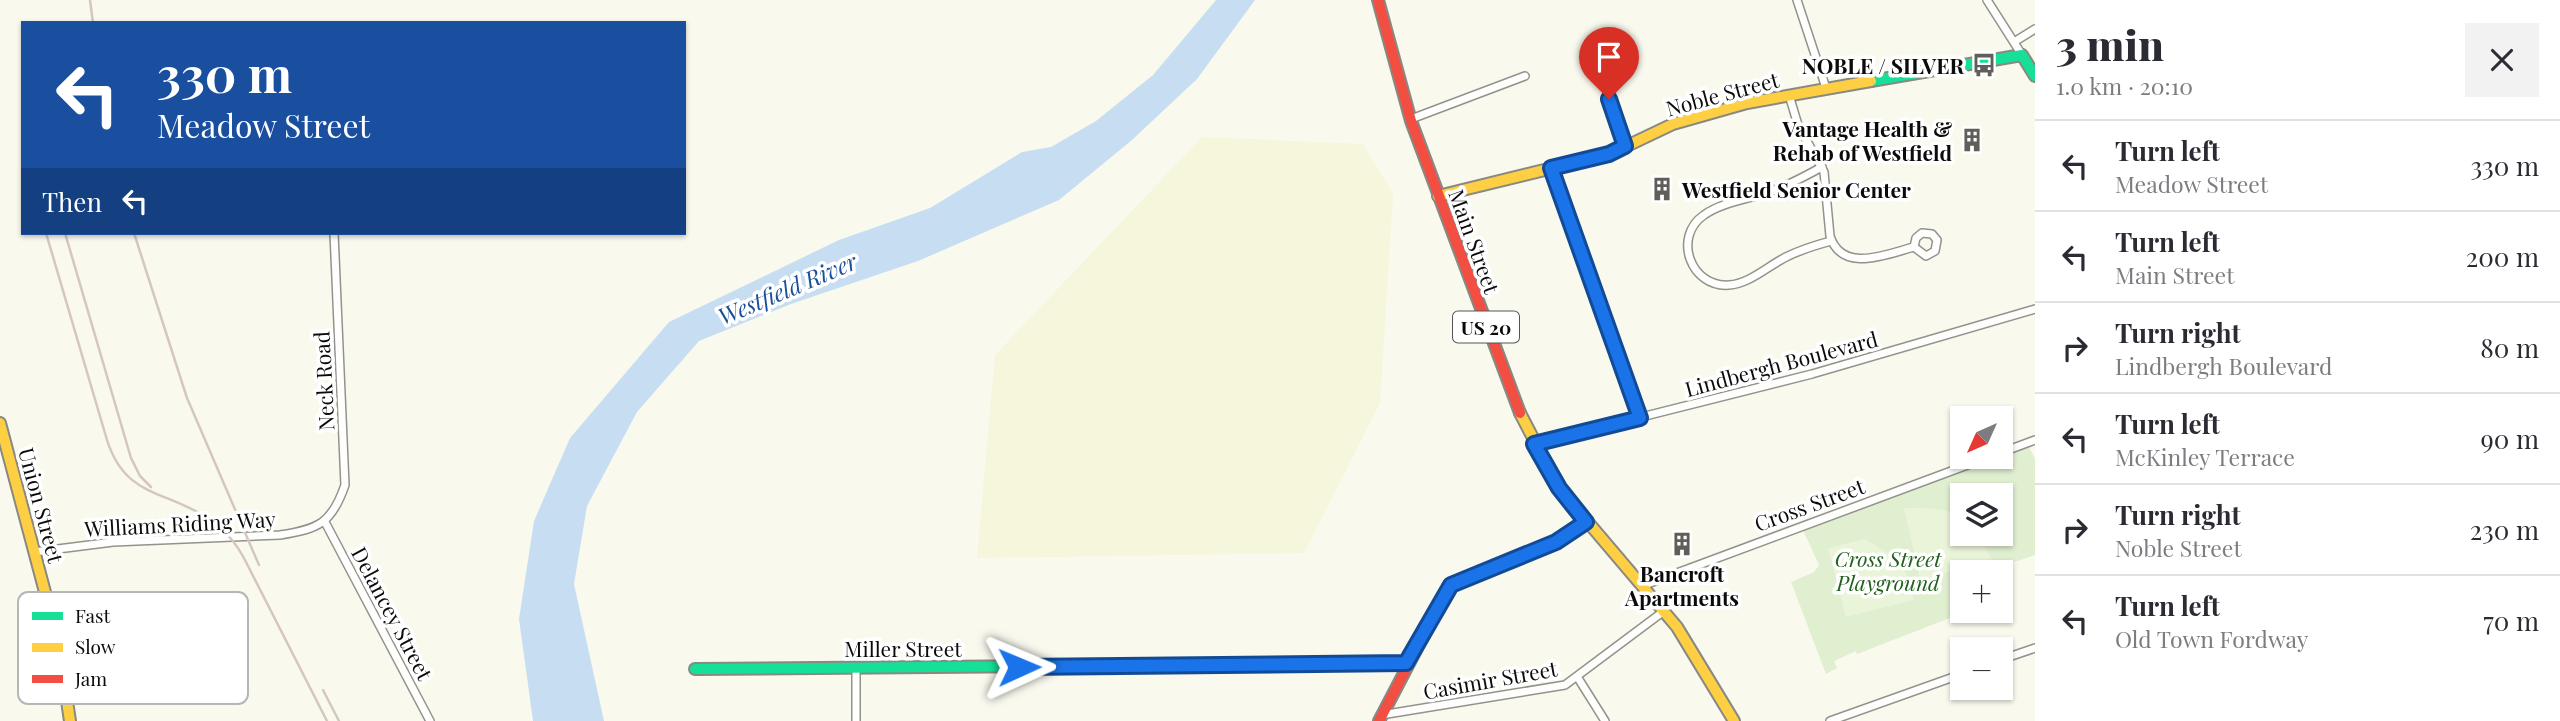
<!DOCTYPE html>
<meta charset="utf-8">
<style>
:root{--surface:#fff;--page:#f2f2f3;--text:#2b2b33;--muted:#7c7c81;--line:#e1e1e2}
body{margin:0;font-family:"Playfair Display",serif;background:var(--page);color:var(--text);height:100vh;display:flex;flex-direction:column;font-size:26px;white-space:nowrap}
*{box-sizing:border-box;margin:0}
p{font-size:23px;color:var(--muted)}
.icon{flex:none;width:38px;height:38px;fill:none;stroke:currentColor;stroke-width:2;stroke-linecap:round;stroke-linejoin:round}
.map{position:relative;flex:1;overflow:hidden}
.details{display:flex;flex-direction:column;background:var(--surface);width:525px}
.details>*{flex:none}
.hud{position:absolute;left:21px;top:21px;width:665px;height:214px;border-radius:0px;box-shadow:0 2px 5px #0004;background:#1a4fa0;color:#fff;overflow:hidden}
.needle{width:46px;rotate:225deg}
.tools{position:absolute;left:1950px;top:406px;display:grid;gap:14px}
.tools a{display:grid;place-items:center;width:63px;height:63px;border-radius:0px;background:var(--surface);box-shadow:0 2px 5px #0004;font-size:35px}
.pin{position:absolute;display:grid;place-items:center;width:60px;height:60px;color:#fff;margin:-72px -30px;border-radius:50% 50% 50% 0;rotate:-45deg;box-shadow:0 0 7px #0007}
.pin .icon{rotate:45deg}
.me{position:absolute;width:77px;margin:-38px;rotate:89deg;stroke-linejoin:round;filter:drop-shadow(0 0 5px #0008)}
.turn{display:flex;align-items:center;gap:24px;height:147px;padding:0 21px;font-size:32px}
.turn .icon{width:91px;height:91px;stroke-width:2.5}
.turn b{display:block;font-size:49px;line-height:60px}
.then{display:flex;align-items:center;height:66px;padding:0 21px;background:#0003;gap:14px;font-size:26px}
.round{display:grid;place-items:center;flex:none;width:74px;height:74px;border-radius:0px;background:var(--page)}
.head{display:flex;align-items:center;justify-content:space-between;height:119px;padding:0 21px}
h1{font-size:42px;font-weight:800;line-height:52px}
ul{padding:0;list-style:none}
li{display:flex;align-items:center;gap:21px;height:91px;padding:0 21px;border-top:2px solid var(--line)}
li div{flex:1}
li b{display:block;font-size:26px}
li em{font-style:normal}
main{display:flex;flex:1;min-height:0}
.map>svg:first-child{display:block}
</style>
<main>
<div class="map">
<svg width="2035" height="721" viewBox="0 0 2035 721">
<rect width="100%" height="100%" fill="#faf9ee"/>
<polygon fill="#f5f6db" points="1202,137 1363,144 1393,194 1380,403 1304,553 977,558 995,355"/>
<path fill="#dfefcf" fill-rule="evenodd" d="M2029,447L2035,459V555L1986,572H1962L1959,582L1962,611H1968L1857,654L1856,651L1834,661L1837,668L1826,674L1791,582L1814,572L1819,565L1803,530ZM1962,495H2000V534H1962Z"/>
<g fill="#eaf4d9">
<path d="M1904,508C1923,508 1945,506 1962,518V534H1978L1992,560L1920,580Z"/>
<polygon points="1865,539 1903,562 1914,600 1846,617 1828,548"/>
</g>
<polygon fill="#c7def2" points="1216,0 1255,0 1197,79 1132,140 1059,200 918,261 791,304 699,341 637,412 587,506 574,584 604,721 533,721 519,619 534,521 570,438 669,322 839,240 930,208 1022,152 1051,147 1096,121 1153,75"/>
<g fill="none" stroke-linecap="round" stroke-linejoin="round">
<g stroke="#93928d" stroke-width="10">
<g id="street">
<polyline points="1797,0 1826,88"/>
<polyline points="1987,0 2022,55"/>
<polyline points="2014,42 2035,29"/>
<polyline points="1594,52 1625,146"/>
<path d="M1789,95L1798,125L1824,172L1830,236C1842,274 1887,254 1914,247L1926,256L1935,251L1937,240L1932,234L1922,233L1916,238L1914,247"/>
<polyline points="1411,119 1525,76"/>
<path d="M1822,167C1805,176 1788,186 1769,192C1749,199 1722,202 1704,215C1672,237 1691,288 1729,285C1749,284 1768,266 1786,257C1800,250 1816,245 1831,241"/>
<polyline points="1551,168 1640,418"/>
<polyline points="1534,444 1812,374 2035,309"/>
<polyline points="2000,453 2035,440"/>
<polyline points="325,522 430,721"/>
<path d="M34,552L113,542L280,535C319,529 332,523 345,485L334,233"/>
<polyline points="1642,586 1989,457"/>
<polyline points="2000,660 2035,648"/>
<polyline points="856,668 856,721"/>
<polyline points="1578,678 1605,721"/>
<polyline points="1381,715 1565,685 1664,611"/>
<polyline points="1830,721 1962,674"/>
</g>
</g>
<g stroke="#898984" stroke-width="14">
<g id="fast">
<polyline points="1871,81 2022,55 2035,76"/>
<polyline points="695,669 1406,663"/>
</g>
</g>
<g stroke="#898984" stroke-width="14">
<g id="slow">
<polyline points="1438,196 1610,154 1673,124 1747,103 1871,81"/>
<polyline points="1520,413 1559,488 1677,627 1734,721"/>
<polyline points="0,423 58,641 70,721"/>
</g>
</g>
<g stroke="#898984" stroke-width="14">
<g id="jam">
<polyline points="1378,0 1411,121 1520,413"/>
<polyline points="1379,721 1449,587 1556,542 1586,522"/>
</g>
</g>
<use href="#street" stroke="#fefefc" stroke-width="7"/>
<use href="#fast" stroke="#16e098" stroke-width="10"/>
<use href="#slow" stroke="#ffcf43" stroke-width="10"/>
<use href="#jam" stroke="#f24e42" stroke-width="10"/>
<g stroke="#d5c6c4" stroke-width="2.5">
<polyline points="90,0 93,23"/>
<path d="M46,233L107,440C125,497 164,490 206,517C224,528 237,544 246,562L327,721"/>
<polyline points="65,233 131,458 140,476 151,487"/>
<polyline points="134,233 187,398 259,565"/>
<polyline points="323,690 339,721"/>
</g>
</g>
<g fill="none" stroke-linecap="round" stroke-linejoin="round">
<g stroke="#114b97" stroke-width="18">
<polyline id="route" points="1019,667 1406,663 1451,585 1556,542 1586,522 1559,488 1534,444 1640,418 1551,168 1609,154 1625,146 1609,99"/>
</g>
<use href="#route" stroke="#1a73e8" stroke-width="12"/>
</g>
<defs>
<g id="bus-bare" transform="scale(1.89)"><path d="M-5-6H5V4H4V6H2V4H-2V6H-4V4H-5ZM-3.5-4V0h7V-4ZM-3.5 1.2v1.5H-2V1.2ZM2 1.2v1.5H3.5V1.2Z" fill="#5f5e5a" stroke="#fff" stroke-width="2.5" paint-order="stroke"/></g>
<g id="building-bare" transform="scale(1.89)"><path d="M-4-6H4V6H1V3H-1V6H-4ZM-2.5-4.3h1.7v1.8h-1.7ZM.8-4.3h1.7v1.8H.8ZM-2.5-1h1.7V.8h-1.7ZM.8-1h1.7V.8H.8Z" fill="#5f5e5a" stroke="#fff" stroke-width="2.5" paint-order="stroke"/></g>
</defs>
<g fill-rule="evenodd">
<use href="#bus-bare" x="1984" y="65"/>
<use href="#building-bare" x="1972" y="140"/>
<use href="#building-bare" x="1662" y="189"/>
<use href="#building-bare" x="1682" y="544"/>
</g>
<g text-anchor="middle" dominant-baseline="central" stroke-width="7" stroke-linejoin="round" paint-order="stroke">
<rect fill="#fff" stroke="#545454" stroke-width="2" x="1453" y="311.5" width="66" height="31" rx="5"/>
<g font-size="19" font-weight="bold" fill="#0b0b0b">
<text x="1486" y="327">US 20</text>
</g>
<g font-size="21" font-weight="bold" fill="#0b0b0b" stroke="#fff" text-anchor="end">
<text x="1964" y="65">NOBLE / SILVER</text>
<text x="1952" y="128">Vantage Health &amp;<tspan x="1952" dy="24">Rehab of Westfield</tspan></text>
<text x="1682" y="189" text-anchor="start">Westfield Senior Center</text>
<text x="1682" y="573" text-anchor="middle">Bancroft<tspan x="1682" dy="24">Apartments</tspan></text>
</g>
<g font-size="21" fill="#0b0b0b" stroke="#fff">
<text transform="translate(1722 93) rotate(-15)">Noble Street</text>
<text transform="translate(1475 241) rotate(70)">Main Street</text>
<text transform="translate(1781 363) rotate(-15)">Lindbergh Boulevard</text>
<text transform="translate(323 381) rotate(-93)">Neck Road</text>
<text transform="translate(1809 504) rotate(-20)">Cross Street</text>
<text transform="translate(42 505) rotate(75)">Union Street</text>
<text transform="translate(180 523) rotate(-3)">Williams Riding Way</text>
<text transform="translate(393 613) rotate(62)">Delancey Street</text>
<text x="903" y="648">Miller Street</text>
<text transform="translate(1490 679) rotate(-10)">Casimir Street</text>
</g>
<g font-size="21" font-style="italic" fill="#23601e" stroke="#fff">
<text x="1888" y="558">Cross Street<tspan x="1888" dy="24">Playground</tspan></text>
</g>
<g font-size="23" font-style="italic" fill="#195099" stroke="#fff">
<text transform="translate(787 288) rotate(-23)">Westfield River</text>
</g>
</g>
<rect x="18" y="592" width="230" height="112" rx="10" fill="#fff" stroke="#b6b6b6" stroke-width="2"/>
<rect x="32" y="612" width="31" height="8" fill="#16e098"/>
<rect x="32" y="643" width="31" height="9" fill="#ffcf43"/>
<rect x="32" y="675" width="31" height="8" fill="#f24e42"/>
<g font-size="19" fill="#0b0b0b">
<text x="75" y="623">Fast</text>
<text x="75" y="654">Slow</text>
<text x="75" y="686">Jam</text>
</g>
</svg>
<div class="tools">
<a><svg class="needle" viewBox="-14 -14 28 28"><path d="M0-13l5 13h-10z" fill="#e53935"/><path d="M0 13l5-13h-10z" fill="#7c7c81"/></svg></a>
<a><svg class="icon" aria-label="layers" viewBox="0 0 24 24"><path d="M12 4l9 5-9 5-9-5zM3 14l9 5 9-5"/></svg></a>
<a>+</a>
<a>−</a>
</div>
<div class="pin" style="left:1609px;top:99px;background:#d93025"><svg class="icon" aria-label="arrive" viewBox="0 0 24 24"><path d="M6 21V4h12l-3 4 3 4H6"/></svg></div>
<svg class="me" style="left:1019px;top:667px" viewBox="-20 -20 40 40"><path d="M0-17L14 15 0 8-14 15z" fill="#1a73e8" stroke="#fff" stroke-width="4"/></svg>
<div class="hud">
<div class="turn"><svg class="icon" aria-label="left" viewBox="0 0 24 24"><path d="M17 20v-9H6M10 6l-5 5 5 5"/></svg><div><b>330 m</b>Meadow Street</div></div>
<div class="then">Then<svg class="icon" aria-label="left" viewBox="0 0 24 24"><path d="M17 20v-9H6M10 6l-5 5 5 5"/></svg></div>
</div>
</div>
<section class="details">
<div class="head"><div><h1>3 min</h1><p>1.0 km · 20:10</p></div><a class="round"><svg class="icon" aria-label="close" viewBox="0 0 24 24"><path d="M6 6l12 12M18 6L6 18"/></svg></a></div>
<ul>
<li><svg class="icon" aria-label="left" viewBox="0 0 24 24"><path d="M17 20v-9H6M10 6l-5 5 5 5"/></svg><div><b>Turn left</b><p>Meadow Street</p></div><em>330 m</em></li>
<li><svg class="icon" aria-label="left" viewBox="0 0 24 24"><path d="M17 20v-9H6M10 6l-5 5 5 5"/></svg><div><b>Turn left</b><p>Main Street</p></div><em>200 m</em></li>
<li><svg class="icon" aria-label="right" viewBox="0 0 24 24"><path d="M7 20v-9h11M14 6l5 5-5 5"/></svg><div><b>Turn right</b><p>Lindbergh Boulevard</p></div><em>80 m</em></li>
<li><svg class="icon" aria-label="left" viewBox="0 0 24 24"><path d="M17 20v-9H6M10 6l-5 5 5 5"/></svg><div><b>Turn left</b><p>McKinley Terrace</p></div><em>90 m</em></li>
<li><svg class="icon" aria-label="right" viewBox="0 0 24 24"><path d="M7 20v-9h11M14 6l5 5-5 5"/></svg><div><b>Turn right</b><p>Noble Street</p></div><em>230 m</em></li>
<li><svg class="icon" aria-label="left" viewBox="0 0 24 24"><path d="M17 20v-9H6M10 6l-5 5 5 5"/></svg><div><b>Turn left</b><p>Old Town Fordway</p></div><em>70 m</em></li>
</ul>
</section>
</main>
